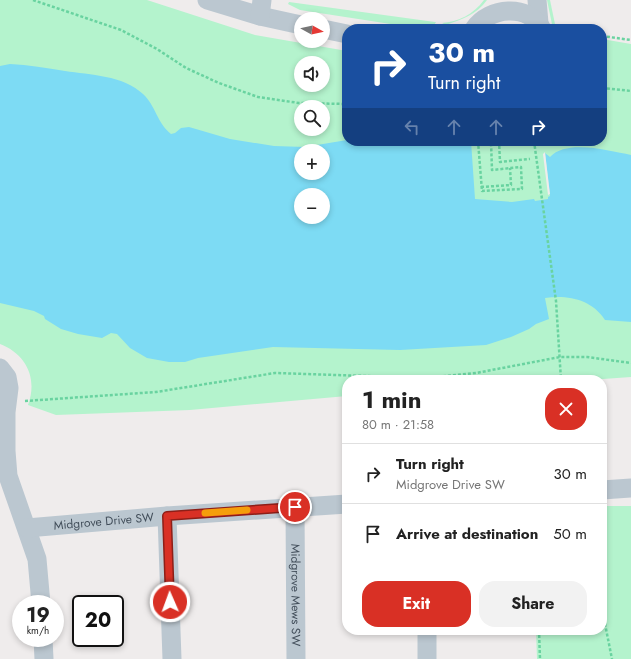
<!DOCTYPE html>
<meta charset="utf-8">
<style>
:root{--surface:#fff;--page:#f2f2f2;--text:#222;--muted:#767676;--line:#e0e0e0;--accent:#d93025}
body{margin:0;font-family:Jost,sans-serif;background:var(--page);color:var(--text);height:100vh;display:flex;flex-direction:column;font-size:15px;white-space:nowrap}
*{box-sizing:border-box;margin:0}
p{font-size:13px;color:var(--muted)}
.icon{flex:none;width:22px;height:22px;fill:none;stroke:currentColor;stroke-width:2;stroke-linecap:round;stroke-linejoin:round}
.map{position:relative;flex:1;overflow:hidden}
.drawer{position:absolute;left:342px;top:375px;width:265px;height:260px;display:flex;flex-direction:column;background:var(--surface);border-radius:16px;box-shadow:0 2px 6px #0003}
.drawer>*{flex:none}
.hud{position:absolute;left:342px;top:24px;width:265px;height:122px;border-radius:16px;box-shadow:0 2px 6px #0003;background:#1a4fa0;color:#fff;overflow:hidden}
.needle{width:26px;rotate:98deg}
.buttons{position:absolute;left:294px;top:12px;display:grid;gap:8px}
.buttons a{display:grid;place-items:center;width:36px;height:36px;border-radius:50%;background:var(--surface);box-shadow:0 2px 6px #0003;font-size:20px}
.speed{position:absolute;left:12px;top:595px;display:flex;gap:8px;font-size:20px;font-weight:700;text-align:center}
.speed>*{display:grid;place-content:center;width:52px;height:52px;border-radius:50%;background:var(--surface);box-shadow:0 2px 6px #0003;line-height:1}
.speed small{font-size:10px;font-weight:400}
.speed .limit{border:2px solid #111;border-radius:6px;background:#fff;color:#111}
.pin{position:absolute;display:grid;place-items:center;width:34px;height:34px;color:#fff;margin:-17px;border:2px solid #fff;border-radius:50%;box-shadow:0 1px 4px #0007}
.me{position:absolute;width:44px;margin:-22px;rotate:358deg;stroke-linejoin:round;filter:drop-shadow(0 0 3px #0008)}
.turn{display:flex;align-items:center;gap:14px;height:84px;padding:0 20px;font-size:18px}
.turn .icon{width:52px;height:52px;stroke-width:2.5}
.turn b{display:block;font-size:28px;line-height:34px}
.lanes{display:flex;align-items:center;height:38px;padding:0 20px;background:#0003;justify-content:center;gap:20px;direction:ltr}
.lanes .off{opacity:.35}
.round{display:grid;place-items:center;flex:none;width:42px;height:42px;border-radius:16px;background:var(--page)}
.summary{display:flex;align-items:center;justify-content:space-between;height:68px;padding:0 20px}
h1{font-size:24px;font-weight:700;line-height:30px}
.button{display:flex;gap:8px;margin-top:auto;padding:8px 20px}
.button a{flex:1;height:46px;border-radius:16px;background:var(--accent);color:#fff;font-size:16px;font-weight:700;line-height:46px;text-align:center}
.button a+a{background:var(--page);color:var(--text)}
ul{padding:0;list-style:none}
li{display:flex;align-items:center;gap:12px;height:60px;padding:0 20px;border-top:1px solid var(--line)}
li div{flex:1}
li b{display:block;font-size:15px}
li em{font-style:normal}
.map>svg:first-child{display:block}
</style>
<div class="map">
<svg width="631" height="659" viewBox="0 0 631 659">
<rect width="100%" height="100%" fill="#efecec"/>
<g fill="#b4f3cd" fill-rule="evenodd">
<path d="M0,0H147L255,35L347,51V141H602V39L631,44V377L589,380H347V396L190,410L56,415L28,405C38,378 26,354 0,344ZM301,63H323V85H301ZM301,107H323V129H301ZM301,151H323V173H301ZM301,195H323V217H301Z"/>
<path d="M484,0H487C476,15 462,19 446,25L442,23C458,22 474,14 484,0Z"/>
<polygon points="547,0 550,0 556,29 553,29"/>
<polygon points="289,2 435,22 436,22 433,27 428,27 397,25 300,10 288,4"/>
<polygon points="602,506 631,506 631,659 537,659 536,630 602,630"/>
</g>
<path fill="#7ddbf4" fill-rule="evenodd" d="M10,64C29,65 46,68 65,71C90,75 123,75 143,94C156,106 157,123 171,134L175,133L181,128L189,127L230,139L274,146L305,147L347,140L471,141L475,199L512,202L534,199L535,201L548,199V197L550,196L545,153L550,157C567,139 609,151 631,155V322L605,320C591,299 568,295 545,298L549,319L536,324L529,329L511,337L486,345L400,350L273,347L198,358L185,362H169L147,358L130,348L117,334L111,333L102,338L78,334L61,329L45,319L44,316L34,311L0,303V66ZM301,151H323V173H301ZM301,195H323V217H301Z"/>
<polygon fill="#efecec" points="545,152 549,186 550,194 548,195 543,154"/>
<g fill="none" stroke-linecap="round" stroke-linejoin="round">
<g stroke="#69d3a0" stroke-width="2.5" stroke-dasharray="3 2" stroke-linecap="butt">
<polyline points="33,0 121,30 157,49 186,68 219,83 258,97 299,103 347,104"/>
<polyline points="602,36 631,40"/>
<polyline points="602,88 631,91"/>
<polyline points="478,141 482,191 522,189 521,167 492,170 491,141"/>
<polyline points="499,141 500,162 530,159"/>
<polyline points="534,141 556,301 561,380"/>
<polyline points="481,187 511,185 510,168"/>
<polyline points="25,401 156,392 275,373 425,378 476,373 560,357 587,357 631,363"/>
<polyline points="602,609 612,659"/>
<polyline points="539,630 540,659"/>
</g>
<g stroke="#bbc7d0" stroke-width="19">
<polyline points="207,0 260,16 301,25"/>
<polyline points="537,0 539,23"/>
<polyline points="260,16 262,0"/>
<polyline points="323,29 347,34"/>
<path d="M474,29C489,7 528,3 542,29"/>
<polyline points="0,368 7,377 9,388 6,412 6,451 8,476 37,559 41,604"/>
<polyline points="602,490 631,488"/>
<path id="s1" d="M295,507L296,659"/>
<polyline points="167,516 172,659"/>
<path id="s2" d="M27,528L167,516L347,504"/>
<polyline points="427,630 427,659"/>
<polyline points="43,638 44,659"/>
</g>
</g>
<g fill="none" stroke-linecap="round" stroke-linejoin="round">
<g stroke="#8d1f18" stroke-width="10">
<polyline id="route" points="170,602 167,516 295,507"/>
</g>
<use href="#route" stroke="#d93025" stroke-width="7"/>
<polyline stroke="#f59e0b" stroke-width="7" points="205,513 247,510"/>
</g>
<g text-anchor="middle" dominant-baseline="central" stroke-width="3" stroke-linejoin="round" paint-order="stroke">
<g font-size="12" fill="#434f5b" stroke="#fff">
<text stroke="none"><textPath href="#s2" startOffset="77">Midgrove Drive SW</textPath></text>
<text stroke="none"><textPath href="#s1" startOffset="88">Midgrove Mews SW</textPath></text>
</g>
</g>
</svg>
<div class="buttons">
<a><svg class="needle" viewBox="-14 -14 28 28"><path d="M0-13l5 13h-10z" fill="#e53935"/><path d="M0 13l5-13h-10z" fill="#767676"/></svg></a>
<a><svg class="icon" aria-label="sound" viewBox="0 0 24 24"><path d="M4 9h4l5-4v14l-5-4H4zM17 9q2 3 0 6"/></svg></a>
<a><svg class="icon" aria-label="search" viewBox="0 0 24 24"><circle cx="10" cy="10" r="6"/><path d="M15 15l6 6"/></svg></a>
<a>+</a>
<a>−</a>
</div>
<div class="speed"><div>19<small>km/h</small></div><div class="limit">20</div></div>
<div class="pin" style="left:295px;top:507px;background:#d93025"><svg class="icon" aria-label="arrive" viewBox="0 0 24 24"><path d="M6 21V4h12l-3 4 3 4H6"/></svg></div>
<svg class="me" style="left:170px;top:602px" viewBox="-20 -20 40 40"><circle r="17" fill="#d93025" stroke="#fff" stroke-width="3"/><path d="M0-11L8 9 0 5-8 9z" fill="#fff"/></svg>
<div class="hud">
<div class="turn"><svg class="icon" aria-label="right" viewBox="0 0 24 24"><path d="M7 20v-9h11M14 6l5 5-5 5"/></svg><div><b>30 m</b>Turn right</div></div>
<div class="lanes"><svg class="icon off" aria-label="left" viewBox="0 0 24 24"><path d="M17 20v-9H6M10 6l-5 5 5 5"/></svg><svg class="icon off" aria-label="ahead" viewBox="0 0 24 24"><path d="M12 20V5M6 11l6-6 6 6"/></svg><svg class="icon off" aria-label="ahead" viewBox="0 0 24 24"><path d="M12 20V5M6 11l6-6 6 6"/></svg><svg class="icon" aria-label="right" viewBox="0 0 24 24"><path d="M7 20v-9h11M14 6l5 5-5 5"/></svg></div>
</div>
<section class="drawer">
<div class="summary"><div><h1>1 min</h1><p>80 m · 21:58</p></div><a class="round" style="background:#d93025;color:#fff"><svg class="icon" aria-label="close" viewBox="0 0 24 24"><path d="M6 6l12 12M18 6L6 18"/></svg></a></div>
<ul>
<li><svg class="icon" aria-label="right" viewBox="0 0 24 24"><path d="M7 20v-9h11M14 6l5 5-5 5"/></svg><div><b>Turn right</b><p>Midgrove Drive SW</p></div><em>30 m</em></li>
<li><svg class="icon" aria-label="arrive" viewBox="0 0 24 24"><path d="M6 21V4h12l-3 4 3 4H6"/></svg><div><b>Arrive at destination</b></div><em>50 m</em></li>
</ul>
<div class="button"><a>Exit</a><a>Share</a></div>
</section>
</div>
